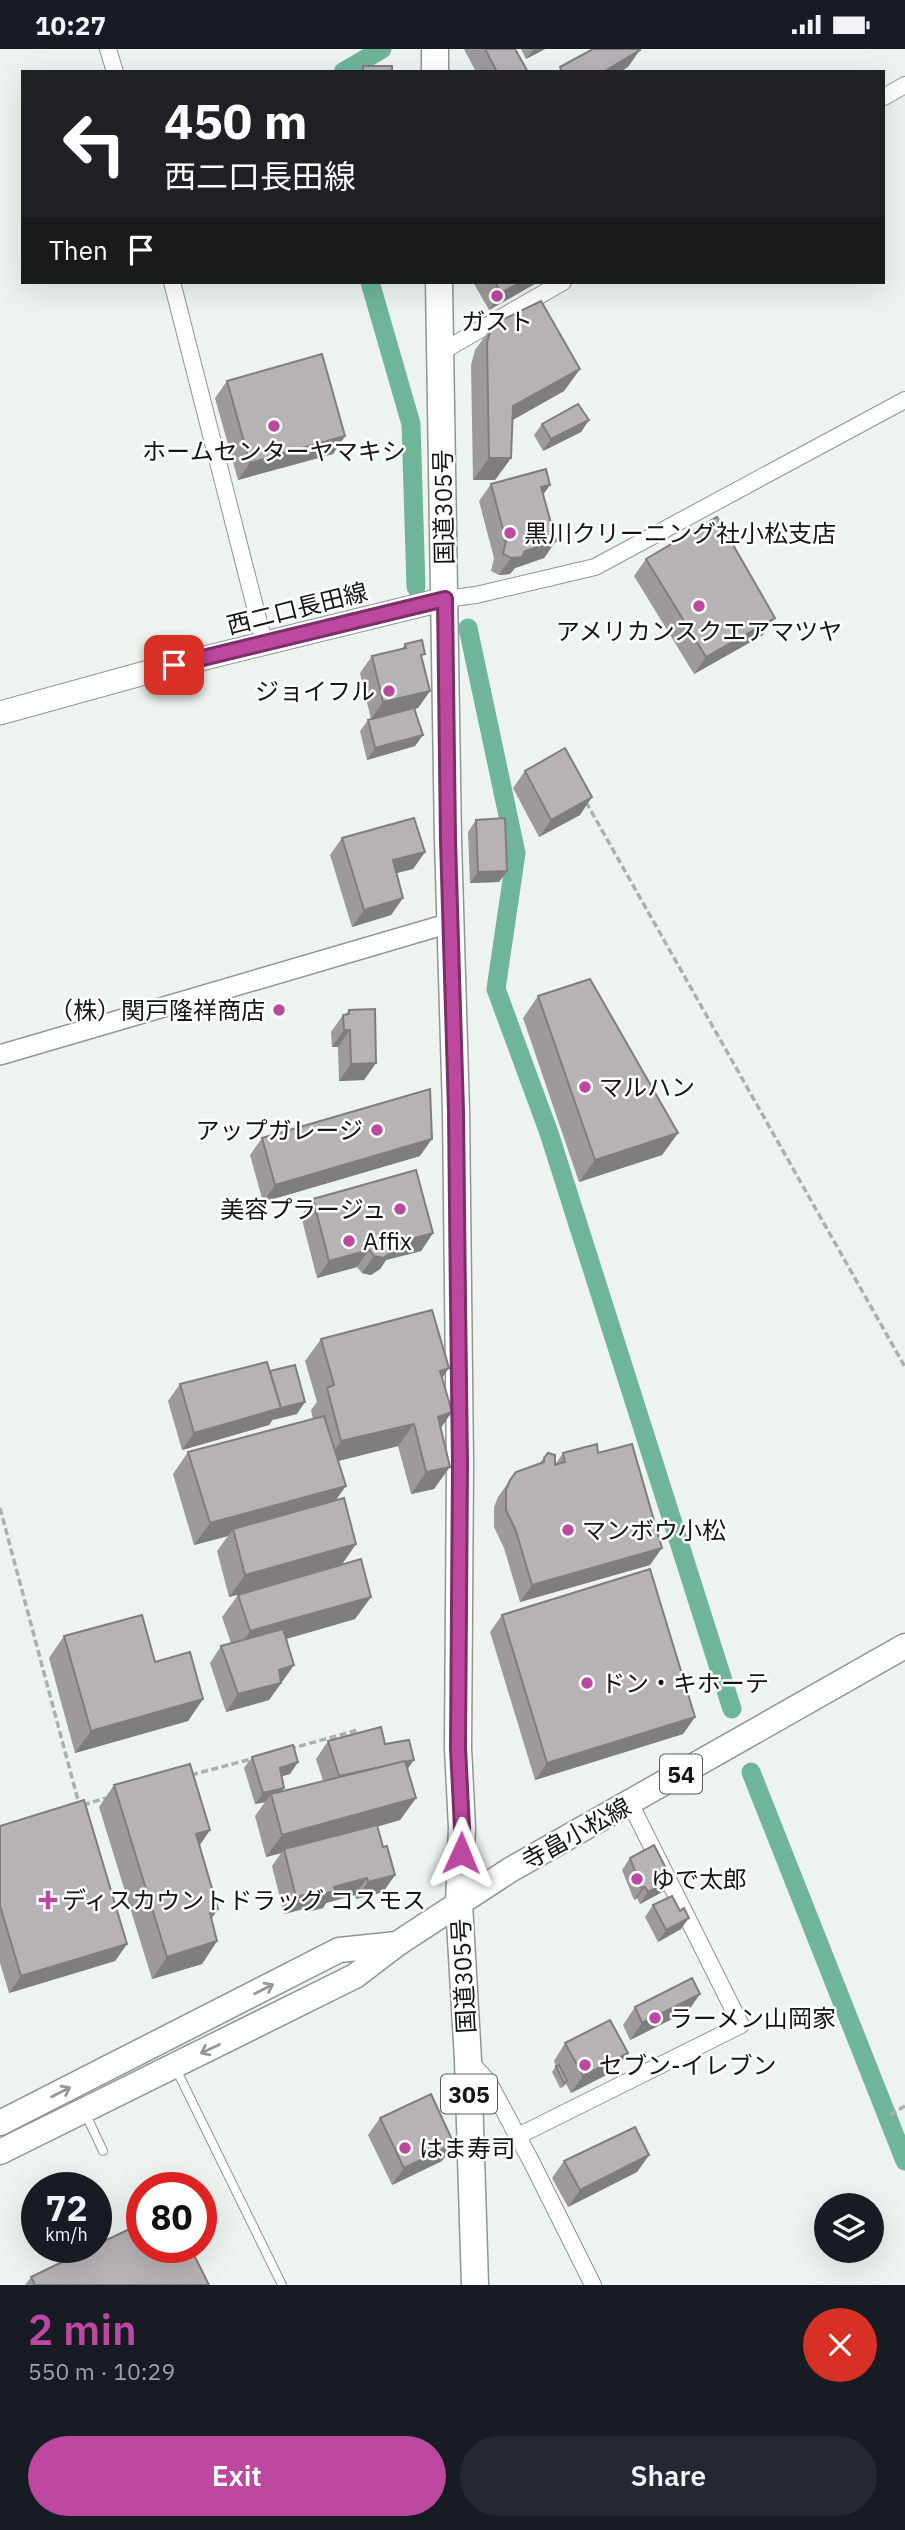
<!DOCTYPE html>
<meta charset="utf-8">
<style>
:root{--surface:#171b24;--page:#242831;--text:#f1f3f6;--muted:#9ea1a6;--accent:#bd489f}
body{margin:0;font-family:"IBM Plex Sans","Noto Sans JP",sans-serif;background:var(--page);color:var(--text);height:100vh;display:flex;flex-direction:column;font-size:26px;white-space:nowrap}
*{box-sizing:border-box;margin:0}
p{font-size:23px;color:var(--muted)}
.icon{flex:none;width:38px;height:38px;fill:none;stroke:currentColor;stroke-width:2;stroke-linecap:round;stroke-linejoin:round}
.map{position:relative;height:2236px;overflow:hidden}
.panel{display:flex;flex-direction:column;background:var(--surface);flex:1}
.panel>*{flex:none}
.top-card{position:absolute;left:21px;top:21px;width:864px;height:214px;border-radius:0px;box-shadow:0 7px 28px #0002;background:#202124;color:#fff;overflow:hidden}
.buttons{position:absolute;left:814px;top:2144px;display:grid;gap:14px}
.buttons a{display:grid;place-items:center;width:70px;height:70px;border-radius:50%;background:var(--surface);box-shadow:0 7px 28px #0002;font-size:35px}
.speed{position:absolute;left:21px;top:2123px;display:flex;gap:14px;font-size:35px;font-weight:700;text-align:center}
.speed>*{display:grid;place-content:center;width:91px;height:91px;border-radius:50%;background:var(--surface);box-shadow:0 7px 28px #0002;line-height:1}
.speed small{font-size:18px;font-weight:400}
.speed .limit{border:10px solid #d22;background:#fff;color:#111}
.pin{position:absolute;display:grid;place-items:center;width:60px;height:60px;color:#fff;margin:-30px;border-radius:14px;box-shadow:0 4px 10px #0006}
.me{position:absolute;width:77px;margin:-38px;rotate:1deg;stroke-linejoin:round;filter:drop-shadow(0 0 5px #0008)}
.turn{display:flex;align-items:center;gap:24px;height:147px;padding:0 28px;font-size:32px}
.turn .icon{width:91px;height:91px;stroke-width:2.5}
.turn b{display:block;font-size:49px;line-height:60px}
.then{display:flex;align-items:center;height:66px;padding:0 28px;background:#0003;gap:14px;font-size:26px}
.round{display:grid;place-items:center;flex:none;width:74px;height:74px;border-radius:37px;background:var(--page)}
.overview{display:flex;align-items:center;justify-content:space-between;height:119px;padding:0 28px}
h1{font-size:42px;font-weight:600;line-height:52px;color:var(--accent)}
.cta{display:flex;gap:14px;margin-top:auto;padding:14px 28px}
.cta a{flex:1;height:80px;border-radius:42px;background:var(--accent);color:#fff;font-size:28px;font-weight:600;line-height:80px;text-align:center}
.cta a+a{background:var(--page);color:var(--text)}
.status{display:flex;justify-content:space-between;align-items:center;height:49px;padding:0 35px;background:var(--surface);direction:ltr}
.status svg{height:19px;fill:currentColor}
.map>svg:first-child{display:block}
</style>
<div class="status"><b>10:27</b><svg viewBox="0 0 49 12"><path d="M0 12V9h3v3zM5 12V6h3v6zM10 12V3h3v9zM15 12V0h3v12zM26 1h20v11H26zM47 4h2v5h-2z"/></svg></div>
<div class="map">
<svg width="905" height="2236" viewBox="0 0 905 2236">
<rect width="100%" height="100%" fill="#edf4f0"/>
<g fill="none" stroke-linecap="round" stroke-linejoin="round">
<g stroke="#6fb599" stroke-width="19">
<polyline points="343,23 382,0"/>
<polyline points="370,233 411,375 416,538"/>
<polyline points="468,579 516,804 496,940 549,1084 732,1660"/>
<polyline points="751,1723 905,2112"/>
</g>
<g stroke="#8f9593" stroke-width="10">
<g id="service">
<polyline points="176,2020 282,2236"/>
<polyline points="85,2064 103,2102"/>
</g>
</g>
<g stroke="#8f9593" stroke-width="18">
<g id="minor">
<polyline points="108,0 115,23"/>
<polyline points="884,48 905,36"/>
<polyline points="172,233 264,593"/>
<polyline points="441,303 563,233"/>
<polyline points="445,550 476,546 595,518 905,351"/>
<polyline points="468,2011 488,2032 532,2114 593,2236"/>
<polyline points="518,2087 741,1976 630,1754"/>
</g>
</g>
<g stroke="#8f9593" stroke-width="22">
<polyline id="tertiary" points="0,1006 450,874"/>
</g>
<g stroke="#8f9593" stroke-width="25">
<polyline id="secondary" points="0,664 152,622 445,550"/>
</g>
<g stroke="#8f9593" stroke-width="27">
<g id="primary">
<polyline points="0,2074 339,1901 397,1895 510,1821 905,1597"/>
<polyline points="0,2103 355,1927 397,1895"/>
</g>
</g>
<g stroke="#8f9593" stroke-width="29">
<g id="trunk">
<polyline points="435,0 435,23"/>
<polyline points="439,233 448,791 456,1062 460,1415 458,1699 462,1779 459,1855 468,2011 475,2236"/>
</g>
</g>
<g stroke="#abb0ad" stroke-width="3.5" stroke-dasharray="7 3.5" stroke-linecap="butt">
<polyline points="586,753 905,1318"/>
<polyline points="0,1459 79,1755"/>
<polyline points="289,1700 358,1681"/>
<polyline points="191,1726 255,1709"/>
<polyline points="83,1756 106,1749"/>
<polyline points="890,2066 905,2057"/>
</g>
<use href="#service" stroke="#fff" stroke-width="8"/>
<use href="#minor" stroke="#fff" stroke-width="16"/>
<use href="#tertiary" stroke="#fff" stroke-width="19"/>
<use href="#secondary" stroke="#fff" stroke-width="23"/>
<use href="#primary" stroke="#fff" stroke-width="24"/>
<use href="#trunk" stroke="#fff" stroke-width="26"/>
</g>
<g fill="#9d999c">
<polygon points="464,0 515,0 528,23 476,23"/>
<polygon points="521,0 545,0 526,10"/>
<polygon points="473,233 538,233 489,261"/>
<polygon points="491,279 580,320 564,342 512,371 511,409 495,431 473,431 471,316 475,301"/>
<polygon points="227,332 345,387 333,405 238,431 215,349"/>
<polygon points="589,371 581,383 543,402 534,386 542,375"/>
<polygon points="491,435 543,445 556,492 544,509 515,519 510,525 499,526 491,522 494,509 479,452"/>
<polygon points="646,510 763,586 694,625 634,527"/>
<polygon points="405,595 422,609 430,642 418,659 415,660 423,686 415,697 367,711 360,682 368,671 371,670 360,624 372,607 402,600"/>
<polygon points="525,722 580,766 539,788 513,739"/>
<polygon points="476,771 507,822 499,833 470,834 468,783"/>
<polygon points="342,789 425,803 413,820 396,824 403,849 391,866 352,878 330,806"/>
<polygon points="538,947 678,1084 662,1106 579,1133 523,969"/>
<polygon points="349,961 376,1014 364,1031 339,1032 338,998 332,998 331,983 343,966 345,966"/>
<polygon points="262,1089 420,1107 263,1153 250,1106"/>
<polygon points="313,1150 433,1184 421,1202 386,1211 380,1220 371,1226 362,1224 357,1218 317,1229 301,1167"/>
<polygon points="321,1290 442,1330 441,1379 434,1440 411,1445 398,1397 338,1412 336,1452 356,1495 342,1515 371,1548 355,1570 286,1590 294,1616 269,1651 226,1663 210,1614 221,1597 231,1594 222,1568 238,1546 244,1544 229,1548 217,1502 228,1487 194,1496 173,1425 188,1403 313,1370 311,1361 317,1353 305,1312"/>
<polygon points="270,1322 297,1365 273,1370 269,1376 182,1401 168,1352 180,1335"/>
<polygon points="548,1404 555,1416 563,1404 598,1404 650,1516 520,1553 504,1499 494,1478 494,1458 498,1448 510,1431 539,1415"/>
<polygon points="502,1566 695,1668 683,1685 535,1731 490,1583"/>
<polygon points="64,1587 155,1613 203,1650 188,1672 75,1704 49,1609"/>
<polygon points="328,1692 385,1695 408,1720 416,1749 400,1771 377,1778 383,1798 395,1826 383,1843 356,1850 355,1846 326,1854 323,1859 307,1863 307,1859 284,1865 272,1817 281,1804 266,1808 255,1767 265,1753 255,1755 244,1719 252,1708 298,1713 290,1725 282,1727 282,1742 323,1732 316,1710"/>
<polygon points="114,1736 210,1781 199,1797 212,1869 217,1892 202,1915 152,1930 99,1758"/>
<polygon points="0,1777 127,1895 115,1912 9,1944 0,1914"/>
<polygon points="630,1809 664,1842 640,1855 637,1849 634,1851 622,1821"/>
<polygon points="653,1856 680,1862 681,1880 658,1893 645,1868"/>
<polygon points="700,1945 688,1962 630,1991 623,1976 635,1958"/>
<polygon points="565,1994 616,2021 571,2044 566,2035 563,2038 560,2039 552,2023 556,2017 554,2012"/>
<polygon points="380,2069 442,2112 392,2136 368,2086"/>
<polygon points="649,2106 637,2123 568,2158 552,2129 564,2112"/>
<polygon points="31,2228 209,2236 25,2236"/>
</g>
<g fill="#807d7f">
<polygon points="534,0 545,0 526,10"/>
<polygon points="640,1 628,18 620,23 603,23"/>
<polygon points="521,233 538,233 489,261 501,244"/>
<polygon points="580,320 564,342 497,380 513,357"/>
<polygon points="589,371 581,383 543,402 551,390"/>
<polygon points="345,387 333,405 238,431 250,414"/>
<polygon points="489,409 511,409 495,431 473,431"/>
<polygon points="550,436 538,453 541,438"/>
<polygon points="556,492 544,509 515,519 510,525 499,526 511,509 525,502"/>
<polygon points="775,569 763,586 694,625 706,608"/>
<polygon points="430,642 418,659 371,670 383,653"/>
<polygon points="423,686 415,697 367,711 375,699"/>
<polygon points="592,748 580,766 539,788 551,771"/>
<polygon points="425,803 413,820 381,828 393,811"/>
<polygon points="507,822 499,833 470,834 478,823"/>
<polygon points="403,849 391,866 352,878 364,861"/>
<polygon points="344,981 350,981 338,998 332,998"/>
<polygon points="376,1014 364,1031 339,1032 351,1015"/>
<polygon points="678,1084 662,1106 579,1133 595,1111"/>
<polygon points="432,1090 420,1107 263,1153 275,1136"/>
<polygon points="433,1184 421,1202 386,1211 380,1220 371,1226 362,1224 374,1207 393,1195"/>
<polygon points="369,1201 357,1218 317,1229 329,1212"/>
<polygon points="449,1319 434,1342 440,1322"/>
<polygon points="305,1353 297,1365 273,1371 281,1359"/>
<polygon points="281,1359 269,1376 182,1401 194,1384"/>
<polygon points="452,1363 436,1386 438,1368"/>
<polygon points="414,1375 398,1397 326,1415 341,1392"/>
<polygon points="450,1418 434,1440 411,1445 426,1423"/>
<polygon points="346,1437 330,1459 233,1480 228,1487 194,1496 210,1474"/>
<polygon points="356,1495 340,1518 229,1548 245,1526"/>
<polygon points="662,1499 650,1516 520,1553 532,1536"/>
<polygon points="371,1548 355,1570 234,1605 250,1582"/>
<polygon points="294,1616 269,1651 226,1663 238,1645 279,1621"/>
<polygon points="203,1650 188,1672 75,1704 91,1682"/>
<polygon points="695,1668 683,1685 535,1731 547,1714"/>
<polygon points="414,1711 402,1728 327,1744 339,1727"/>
<polygon points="298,1713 290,1725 272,1730 280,1719"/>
<polygon points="284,1739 276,1750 271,1745 265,1753 255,1755 263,1744"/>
<polygon points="416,1749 400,1771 285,1803 284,1800 281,1804 266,1808 282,1786"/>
<polygon points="210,1781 195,1803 196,1785"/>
<polygon points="395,1826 383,1843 356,1850 368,1833"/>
<polygon points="367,1829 355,1846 326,1854 323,1859 307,1863 319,1846 334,1838"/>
<polygon points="672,1831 664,1842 640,1855 648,1843"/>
<polygon points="645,1838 637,1849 634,1851 642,1839"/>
<polygon points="319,1842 307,1859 284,1865 296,1848"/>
<polygon points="218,1860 203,1882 210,1864"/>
<polygon points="689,1869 681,1880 658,1893 666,1881"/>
<polygon points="217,1892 202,1915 152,1930 167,1908"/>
<polygon points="127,1895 115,1912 9,1944 21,1927"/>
<polygon points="700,1945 688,1962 630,1991 642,1974"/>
<polygon points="628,2004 616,2021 571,2044 583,2027"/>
<polygon points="454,2095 442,2112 392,2136 404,2119"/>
<polygon points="649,2106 637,2123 568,2158 580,2141"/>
</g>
<g fill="#b7b2b5" stroke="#807d7f" stroke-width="2">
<polygon points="485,0 515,0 528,23 497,23"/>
<polygon points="593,0 639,0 640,1 603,23 562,23 560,18"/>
<rect x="363" y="17" width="29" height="6"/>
<polygon points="495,233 521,233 501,244"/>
<polygon points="541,252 580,320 513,357 511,409 489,409 487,294 491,279 498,273"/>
<polygon points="322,305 345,387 250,414 227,332"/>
<polygon points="578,355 589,371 551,390 542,375"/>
<polygon points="546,420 550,436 541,438 556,492 525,502 522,508 511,509 503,505 506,492 491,435"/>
<polygon points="717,468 775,569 706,608 646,510"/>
<polygon points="422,591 425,605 421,606 430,642 383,653 372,607 406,599 405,595"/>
<polygon points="414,659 423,686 375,699 368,671"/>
<polygon points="565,699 592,748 551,771 525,722"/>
<polygon points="414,769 425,803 393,811 403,849 364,861 342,789"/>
<polygon points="505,769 507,822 478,823 476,771"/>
<polygon points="590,930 678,1084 595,1111 538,947"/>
<polygon points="375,960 376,1014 351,1015 350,981 344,981 343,966 349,965 349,961"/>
<polygon points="430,1040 432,1090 275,1136 262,1089"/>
<polygon points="416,1121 433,1184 393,1195 392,1203 383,1209 374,1207 369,1201 329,1212 313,1150"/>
<polygon points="432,1261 449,1319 440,1322 452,1363 438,1368 450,1418 426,1423 414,1375 341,1392 327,1339 334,1336 321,1290"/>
<polygon points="267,1313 281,1359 194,1384 180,1335"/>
<polygon points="295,1316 305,1353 281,1359 270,1322"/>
<polygon points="324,1367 346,1437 210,1474 188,1403"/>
<polygon points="597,1395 598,1404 632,1395 662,1499 532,1536 516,1482 506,1461 506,1441 510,1431 516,1423 544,1413 544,1409 548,1404 555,1406 555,1416 565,1413 563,1404"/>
<polygon points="344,1449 356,1495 245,1526 233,1480"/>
<polygon points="361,1510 371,1548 250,1582 238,1546"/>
<polygon points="650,1520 695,1668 547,1714 502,1566"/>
<polygon points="142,1566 155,1613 190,1603 203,1650 91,1682 64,1587"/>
<polygon points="283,1580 294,1616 279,1621 281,1634 238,1645 221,1597"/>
<polygon points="381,1678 385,1695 409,1691 414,1711 339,1727 328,1692"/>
<polygon points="293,1696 298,1713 280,1719 284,1739 263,1744 252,1708"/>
<polygon points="405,1712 416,1749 282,1786 271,1745"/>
<polygon points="190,1715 210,1781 196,1785 218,1860 210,1864 217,1892 167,1908 114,1736"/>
<polygon points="84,1751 127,1895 21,1927 0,1857 0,1777"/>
<polygon points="377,1776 383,1798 387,1797 395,1826 368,1833 367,1829 334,1838 335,1842 319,1846 319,1842 296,1848 284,1800"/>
<polygon points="654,1796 672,1831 648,1843 645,1838 642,1839 630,1809"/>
<polygon points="672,1847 680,1862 684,1859 689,1869 666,1881 653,1856"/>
<polygon points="692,1929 700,1945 642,1974 635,1958"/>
<polygon points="610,1971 628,2004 583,2027 565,1994"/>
<polygon points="559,2016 567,2032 564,2034 556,2017"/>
<polygon points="431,2045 454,2095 404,2119 380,2069"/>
<polygon points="635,2078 649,2106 580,2141 564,2112"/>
<polygon points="142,2174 142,2198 190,2198 209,2236 35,2236 31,2228 93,2198 96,2198 96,2196"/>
</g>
<defs><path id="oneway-shaft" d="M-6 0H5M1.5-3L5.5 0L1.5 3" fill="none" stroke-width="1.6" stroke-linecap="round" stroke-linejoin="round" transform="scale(1.75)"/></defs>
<g stroke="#959696">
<use href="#oneway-shaft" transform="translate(264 1940) rotate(-27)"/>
<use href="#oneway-shaft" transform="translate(210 2000) rotate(154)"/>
<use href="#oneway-shaft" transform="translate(61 2043) rotate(-27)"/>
</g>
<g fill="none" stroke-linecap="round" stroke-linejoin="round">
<g stroke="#7b2f67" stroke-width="18">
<polyline id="route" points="174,616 445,550 448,791 456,1062 458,1252 460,1415 458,1699 462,1779 461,1804"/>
</g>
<use href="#route" stroke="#bd489f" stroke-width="12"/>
</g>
<g fill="#bd489f" stroke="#fff" stroke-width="2.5">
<circle cx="497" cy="247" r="7"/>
<circle cx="274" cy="377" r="7"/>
<circle cx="510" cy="484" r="7"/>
<circle cx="699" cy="557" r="7"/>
<circle cx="389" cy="642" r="7"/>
<circle cx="279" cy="961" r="7"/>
<circle cx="585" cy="1038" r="7"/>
<circle cx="377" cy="1081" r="7"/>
<circle cx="400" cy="1160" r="7"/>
<circle cx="349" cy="1192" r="7"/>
<circle cx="568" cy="1481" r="7"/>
<circle cx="587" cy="1634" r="7"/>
<circle cx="637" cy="1830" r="7"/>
<path d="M44.5 1840.5h7v7h7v7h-7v7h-7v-7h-7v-7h7z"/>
<circle cx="655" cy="1969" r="7"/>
<circle cx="585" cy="2016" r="7"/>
<circle cx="405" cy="2099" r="7"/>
</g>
<g text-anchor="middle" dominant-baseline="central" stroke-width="5" stroke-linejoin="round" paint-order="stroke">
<g fill="#fff" stroke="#5a5c5b" stroke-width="2">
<rect x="660" y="1705.5" width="42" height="39" rx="5"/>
<rect x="441" y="2025.5" width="56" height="39" rx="5"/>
</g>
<g font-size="23" font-weight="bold" fill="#141615">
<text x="681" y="1725">54</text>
<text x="469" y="2045">305</text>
</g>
<g font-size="24" fill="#141615" stroke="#fff" text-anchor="start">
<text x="497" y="272" text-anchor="middle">ガスト</text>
<text x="274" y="402" text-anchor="middle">ホームセンターヤマキシ</text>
<text x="524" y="484">黒川クリーニング社小松支店</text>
<text x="699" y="582" text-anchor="middle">アメリカンスクエアマツヤ</text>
<text x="375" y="642" text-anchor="end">ジョイフル</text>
<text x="265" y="961" text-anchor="end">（株）関戸隆祥商店</text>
<text x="599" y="1038">マルハン</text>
<text x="363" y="1081" text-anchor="end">アップガレージ</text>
<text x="386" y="1160" text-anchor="end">美容プラージュ</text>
<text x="363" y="1192">Affix</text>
<text x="582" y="1481">マンボウ小松</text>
<text x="601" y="1634">ドン・キホーテ</text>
<text x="651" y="1830">ゆで太郎</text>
<text x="62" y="1851">ディスカウントドラッグ コスモス</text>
<text x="669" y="1969">ラーメン山岡家</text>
<text x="599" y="2016">セブン-イレブン</text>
<text x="419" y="2099">はま寿司</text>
</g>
<g font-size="24" fill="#141615" stroke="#fff">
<text transform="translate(443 458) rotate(-91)">国道305号</text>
<text transform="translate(297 559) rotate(-14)">西二口長田線</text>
<text transform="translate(576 1784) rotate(-29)">寺畠小松線</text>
<text transform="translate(463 1927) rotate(-93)">国道305号</text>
</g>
</g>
</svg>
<div class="buttons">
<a><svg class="icon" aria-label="layers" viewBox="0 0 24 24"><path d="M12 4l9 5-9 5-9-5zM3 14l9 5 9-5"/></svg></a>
</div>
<div class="speed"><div>72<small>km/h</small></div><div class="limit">80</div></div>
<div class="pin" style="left:174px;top:616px;background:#d93025"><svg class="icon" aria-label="arrive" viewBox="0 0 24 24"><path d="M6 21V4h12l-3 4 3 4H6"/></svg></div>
<svg class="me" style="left:461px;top:1804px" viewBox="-20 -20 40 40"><path d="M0-17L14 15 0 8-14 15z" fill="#bd489f" stroke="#fff" stroke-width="4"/></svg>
<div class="top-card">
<div class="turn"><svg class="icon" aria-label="left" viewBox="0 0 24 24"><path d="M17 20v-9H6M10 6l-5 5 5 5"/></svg><div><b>450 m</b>西二口長田線</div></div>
<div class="then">Then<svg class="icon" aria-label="arrive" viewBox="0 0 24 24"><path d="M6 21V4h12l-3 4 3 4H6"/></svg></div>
</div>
</div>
<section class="panel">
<div class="overview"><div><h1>2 min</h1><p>550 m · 10:29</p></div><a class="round" style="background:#d93025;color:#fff"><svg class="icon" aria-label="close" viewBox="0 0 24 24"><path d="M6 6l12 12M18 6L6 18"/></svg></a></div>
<div class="cta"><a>Exit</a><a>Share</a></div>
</section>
